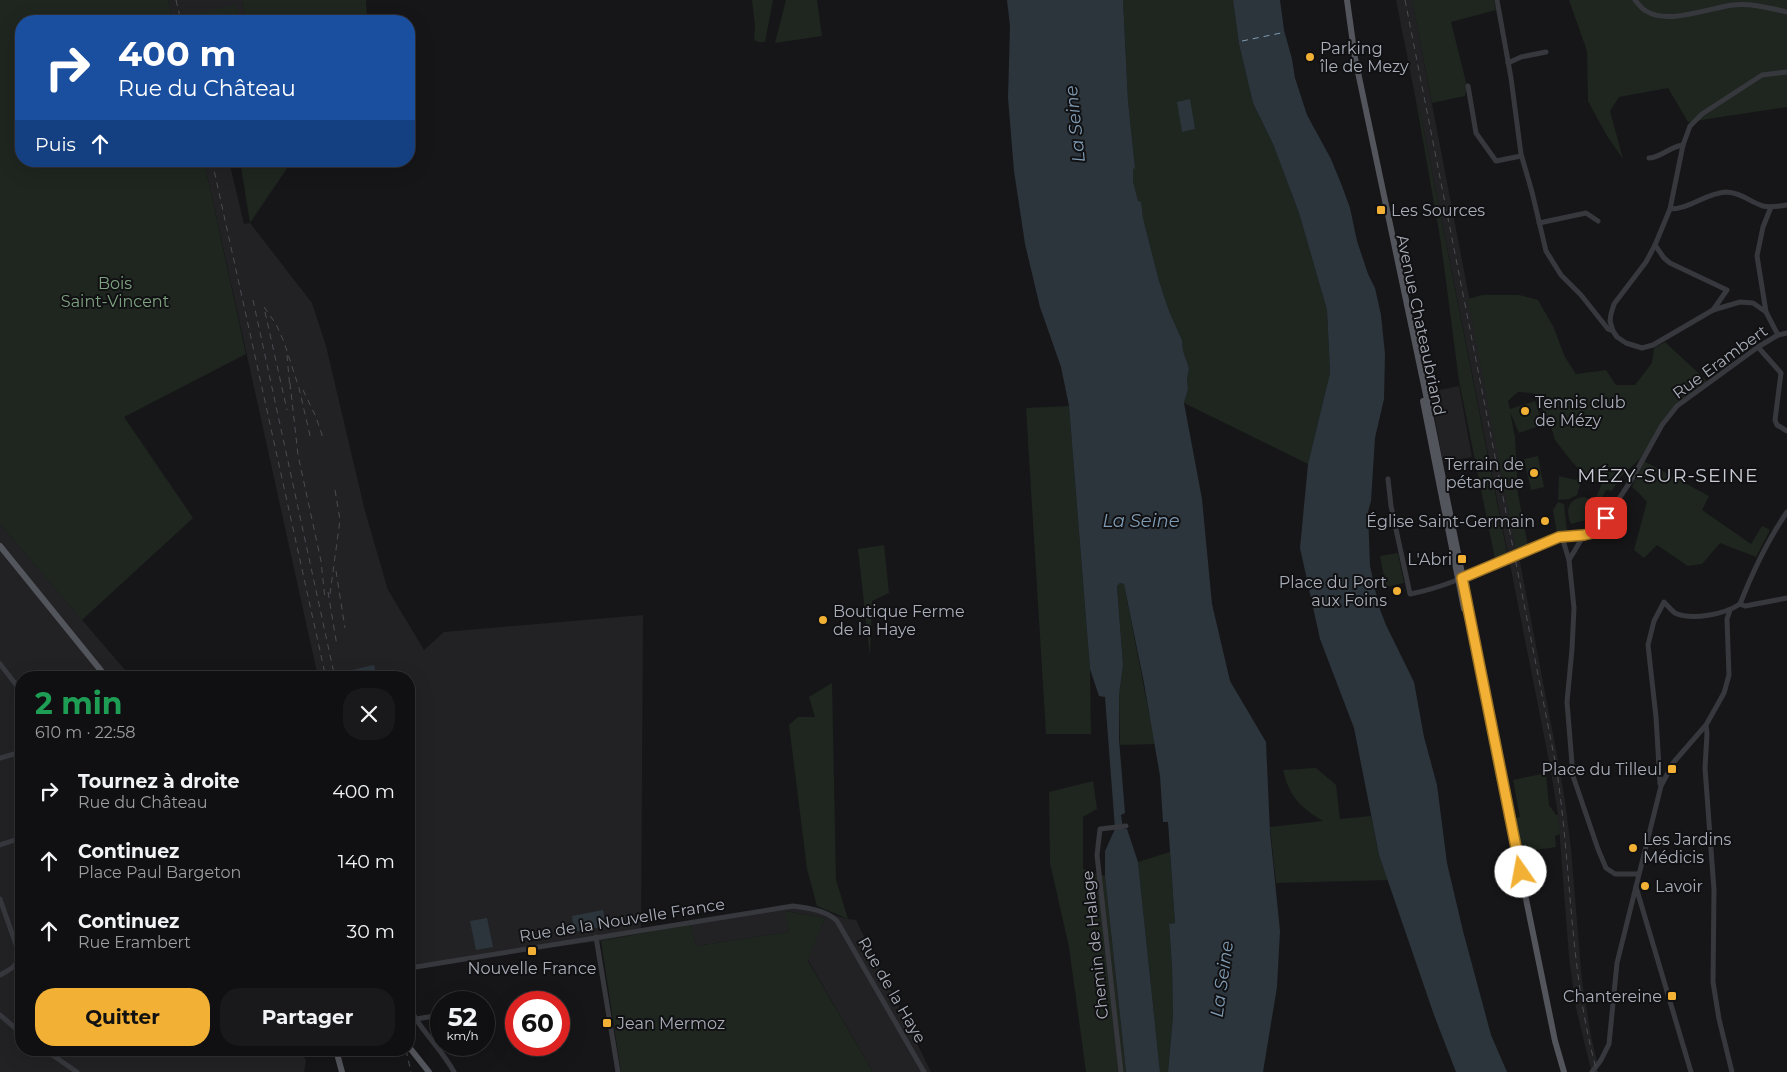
<!DOCTYPE html>
<html lang="fr">
<meta charset="utf-8">
<style>
:root{--surface:#101012;--page:#19191b;--text:#f1f3f6;--muted:#9c9d9f;--line:#303032;--accent:#f2b134}
body{margin:0;font-family:Montserrat,sans-serif;background:var(--page);color:var(--text);height:100vh;display:flex;flex-direction:column;font-size:19px;white-space:nowrap}
*{box-sizing:border-box;margin:0}
p{font-size:16px;color:var(--muted)}
.icon{flex:none;width:28px;height:28px;fill:none;stroke:currentColor;stroke-width:2;stroke-linecap:round;stroke-linejoin:round}
.map{position:relative;flex:1;overflow:hidden}
.side{position:absolute;left:15px;top:671px;width:400px;height:385px;display:flex;flex-direction:column;background:var(--surface);border-radius:20px;box-shadow:0 5px 20px #0002,0 0 0 1px var(--line)}
.side>*{flex:none}
.guide{position:absolute;left:15px;top:15px;width:400px;height:152px;border-radius:20px;box-shadow:0 5px 20px #0002,0 0 0 1px var(--line);background:#1a4fa0;color:#fff;overflow:hidden}
.speed{position:absolute;left:430px;top:991px;display:flex;gap:10px;font-size:25px;font-weight:700;text-align:center}
.speed>*{display:grid;place-content:center;width:65px;height:65px;border-radius:50%;background:var(--surface);box-shadow:0 5px 20px #0002,0 0 0 1px var(--line);line-height:1}
.speed small{font-size:12px;font-weight:400}
.speed .limit{border:8px solid #d22;background:#fff;color:#111}
.pin{position:absolute;display:grid;place-items:center;width:42px;height:42px;color:#fff;margin:-21px;border-radius:10px;box-shadow:0 2px 8px #0006}
.me{position:absolute;width:55px;margin:-28px;rotate:348deg;stroke-linejoin:round;filter:drop-shadow(0 0 4px #0008)}
.turn{display:flex;align-items:center;gap:18px;height:105px;padding:0 20px;font-size:22px}
.turn .icon{width:65px;height:65px;stroke-width:2.5}
.turn b{display:block;font-size:35px;line-height:42px}
.then{display:flex;align-items:center;height:48px;padding:0 20px;background:#0003;gap:10px;font-size:19px}
.round{display:grid;place-items:center;flex:none;width:52px;height:52px;border-radius:20px;background:var(--page)}
.overview{display:flex;align-items:center;justify-content:space-between;height:85px;padding:0 20px}
h1{font-size:30px;font-weight:700;line-height:38px;color:#1e9e55}
.button{display:flex;gap:10px;margin-top:auto;padding:10px 20px}
.button a{flex:1;height:58px;border-radius:20px;background:var(--accent);color:#111;font-size:20px;font-weight:700;line-height:58px;text-align:center}
.button a+a{background:var(--page);color:var(--text)}
ul{padding:0;list-style:none}
li{display:flex;align-items:center;gap:15px;height:70px;padding:0 20px}
li div{flex:1}
li b{display:block;font-size:19px}
li em{font-style:normal}
.map>svg:first-child{display:block}
</style>
<div class="map">
<svg width="1787" height="1072" viewBox="0 0 1787 1072">
<rect width="100%" height="100%" fill="#161618"/>
<g fill="#222225">
<polygon points="168,0 242,0 246,21 173,21"/>
<polygon points="1396,0 1412,0 1558,760 1565,801 1571,849 1582,981 1591,1036 1597,1061 1591,1070 1576,1008 1569,957 1558,815 1550,766 1419,106 1417,106"/>
<polygon points="204,161 229,161 244,224 250,223 312,303 326,346 365,511 388,590 424,650 444,632 643,615 641,933 601,941 409,965 409,678 318,677"/>
<polygon points="1459,386 1472,457 1443,462 1430,392"/>
<polygon points="0,524 131,677 21,678 21,1050 301,1050 306,1061 304,1072 0,1072"/>
<polygon points="798,905 848,919 856,920 931,1072 873,1072 808,960 825,918 786,911 789,932 696,946 690,924"/>
</g>
<g fill="#1e261f">
<polygon points="0,0 168,0 173,21 21,21 21,161 204,161 246,354 124,417 193,518 82,620 0,524"/>
<polygon points="242,0 366,0 367,21 246,21"/>
<polygon points="752,0 773,0 765,42 759,42 754,40 755,26"/>
<polygon points="786,0 817,0 822,36 775,43"/>
<polygon points="1123,0 1233,0 1239,44 1253,103 1273,144 1299,213 1327,310 1330,373 1308,464 1184,403 1188,389 1187,380 1189,368 1183,352 1182,340 1169,311 1159,281 1143,218 1141,203 1138,202 1133,181 1133,168 1135,168 1128,101"/>
<polygon points="1412,0 1494,0 1496,10 1451,22 1467,86 1465,96 1432,103"/>
<polygon points="1569,0 1787,0 1787,107 1688,122 1668,88 1619,97 1610,111 1623,159 1607,136 1588,101 1587,51"/>
<polygon points="237,5 240,21 201,21 200,12"/>
<polygon points="1417,106 1419,106 1507,553 1495,559 1459,381 1441,243"/>
<polygon points="240,161 292,161 250,223"/>
<polygon points="1482,295 1519,295 1538,300 1553,326 1565,357 1576,374 1606,370 1616,385 1635,385 1652,363 1654,348 1665,342 1707,381 1676,405 1640,459 1620,477 1612,491 1606,490 1602,498 1605,500 1599,509 1595,506 1599,500 1596,498 1602,483 1582,478 1577,495 1569,499 1558,500 1559,476 1576,480 1582,472 1572,462 1555,440 1549,420 1533,393 1518,392 1508,401 1510,409 1535,401 1543,425 1519,433 1510,412 1515,437 1518,494 1528,546 1516,549 1468,299"/>
<polygon points="1069,406 1090,669 1091,734 1046,734 1026,408"/>
<polygon points="1538,456 1544,487 1531,490 1524,459"/>
<polygon points="1644,461 1709,496 1702,510 1751,544 1762,526 1770,530 1756,557 1720,543 1702,564 1688,566 1657,545 1644,558 1634,550 1647,502 1638,492 1632,487"/>
<path d="M1585,497L1589,499L1596,511L1590,519L1571,524C1565,510 1568,498 1585,497Z"/>
<polygon points="1558,502 1564,504 1567,532 1557,534 1553,510"/>
<polygon points="884,545 889,593 872,601 870,657 858,549"/>
<polygon points="1398,553 1404,583 1386,587 1380,556"/>
<polygon points="1120,583 1124,584 1155,744 1120,745 1119,695 1123,665 1117,586"/>
<polygon points="832,683 836,880 848,919 817,906 807,869 789,725 798,717 815,717 809,697"/>
<path d="M1316,768L1336,785L1340,819L1371,816L1379,855L1388,880L1276,883L1270,827L1323,821C1300,807 1290,798 1283,770Z"/>
<polygon points="1546,773 1549,805 1556,815 1558,815 1560,834 1555,836 1556,847 1523,852 1516,818 1520,817 1513,780"/>
<polygon points="1093,781 1097,809 1083,817 1083,869 1105,876 1126,1072 1086,1072 1069,947 1050,863 1049,792"/>
<polygon points="1170,852 1175,923 1169,925 1172,967 1173,1016 1168,1072 1160,1072 1138,862"/>
<polygon points="785,911 825,918 808,961 873,1072 621,1072 601,941 690,924 696,946 789,932"/>
</g>
<g fill="#2c353c">
<polygon points="1007,0 1123,0 1128,101 1135,168 1133,169 1133,181 1138,201 1141,202 1143,218 1159,281 1169,311 1182,340 1183,351 1189,368 1187,380 1188,389 1184,403 1202,499 1212,604 1230,681 1266,742 1270,832 1280,931 1277,987 1263,1072 1168,1072 1173,1016 1172,967 1169,924 1175,923 1168,822 1163,822 1160,776 1144,683 1124,584 1120,583 1117,586 1123,665 1119,695 1119,739 1125,813 1121,815 1123,829 1127,829 1138,862 1160,1072 1126,1072 1105,876 1105,851 1115,829 1105,697 1099,696 1090,669 1069,406 1061,367 1040,307 1025,244 1014,171 1008,98 1010,26"/>
<polygon points="1233,0 1280,0 1284,30 1292,59 1295,78 1307,115 1331,159 1342,186 1350,208 1357,241 1368,274 1375,288 1381,315 1385,354 1384,399 1375,438 1371,501 1368,512 1370,566 1379,607 1386,625 1414,682 1424,737 1437,785 1447,863 1463,931 1491,1035 1507,1072 1456,1072 1434,1015 1379,855 1354,728 1320,639 1300,548 1308,464 1330,373 1327,310 1299,213 1273,144 1253,103 1239,44"/>
<polygon points="1190,99 1195,129 1182,132 1177,102"/>
<polygon points="374,665 377,677 345,677 343,672"/>
<polygon points="603,910 606,926 574,932 572,916"/>
<polygon points="487,918 493,947 476,950 470,921"/>
</g>
<g fill="none" stroke-linecap="round" stroke-linejoin="round">
<polyline stroke="#7f9bb3" stroke-width="1" stroke-dasharray="6 5" stroke-linecap="butt" points="1242,41 1281,33"/>
<g stroke="#37383d" stroke-width="5">
<polyline points="1497,0 1511,78 1521,154 1532,192 1546,251 1561,275 1581,295 1608,329 1613,331"/>
<path d="M1635,0C1638,4 1642,9 1646,11C1668,25 1709,8 1733,5C1751,3 1770,8 1787,12"/>
<polyline points="1508,63 1521,57 1546,52"/>
<polyline points="1468,86 1476,133 1496,161 1521,156"/>
<path d="M1649,158C1662,157 1669,147 1683,145"/>
<path d="M1670,209C1690,209 1706,193 1726,192C1740,192 1750,202 1763,206C1771,208 1779,206 1787,205"/>
<polyline points="1539,223 1586,213 1598,221"/>
<polyline points="1655,245 1664,258 1670,263 1727,290 1713,310"/>
<polyline points="1766,312 1757,256 1763,227 1771,207"/>
<polyline points="1778,335 1766,312 1753,303 1740,302 1713,310 1653,345 1642,348 1626,343 1617,337 1613,331 1610,321 1611,314 1614,304 1646,262 1655,245 1670,209 1683,145 1690,126 1702,114 1762,75 1787,72"/>
<polyline points="1758,347 1781,373 1775,420 1777,425 1787,431"/>
<path d="M1388,479L1391,506L1410,594C1463,584 1508,554 1559,537C1571,534 1584,535 1597,532L1632,479L1662,425L1677,406L1758,347L1778,335L1787,333"/>
<polyline points="1562,537 1569,560 1574,608 1572,649 1567,702 1573,776 1598,849 1606,868 1615,874 1638,874"/>
<polyline points="1569,560 1584,535"/>
<path d="M1740,604C1753,571 1767,541 1787,512"/>
<polyline points="1740,604 1745,606 1787,598"/>
<polyline points="0,664 21,691"/>
<polyline points="1706,725 1707,734 1705,768 1714,890 1713,982 1719,1019 1732,1072"/>
<polyline points="0,758 21,752"/>
<path d="M1660,784L1656,717L1648,645L1654,621L1664,602C1667,605 1671,610 1675,613C1692,621 1725,614 1740,604"/>
<polyline points="0,845 21,838"/>
<polyline points="1636,887 1691,1072"/>
<path d="M0,899L20,956C17,967 9,970 0,975"/>
<polyline points="596,937 618,1072"/>
<path d="M409,968L793,906C808,908 826,910 837,921L924,1072"/>
<path d="M409,1005C417,1027 442,1049 454,1072"/>
<polyline points="0,1015 21,1033"/>
<polyline points="416,1019 441,1015"/>
<polyline points="45,1050 77,1072"/>
<polyline points="1121,1072 1097,855 1100,829 1126,826"/>
<polyline points="1592,1072 1601,1060 1609,1044 1617,963 1661,786 1673,763 1706,725 1724,693 1729,675 1727,619 1730,610"/>
</g>
<g stroke="#53555c" stroke-width="6">
<polyline points="1347,0 1355,58 1430,414 1473,628 1476,654 1555,1041 1564,1072"/>
<polyline points="1423,401 1464,609"/>
<polyline points="0,546 107,678"/>
<polyline points="409,1047 429,1072"/>
<polyline points="336,1050 342,1072"/>
</g>
<g stroke="#4a4c52" stroke-width="1" stroke-dasharray="6 5" stroke-linecap="butt">
<polyline points="176,0 181,21"/>
<path d="M1405,0L1556,766C1572,868 1569,972 1597,1072"/>
<polyline points="212,161 326,678"/>
<polyline points="253,300 335,678"/>
<polyline points="264,307 276,324 284,342 299,388 311,440"/>
<polyline points="265,312 287,410"/>
<polyline points="287,355 290,389"/>
<polyline points="290,383 298,455 321,561 325,599"/>
<polyline points="303,390 316,417 323,438"/>
<polyline points="336,571 345,628"/>
<polyline points="328,592 337,646"/>
<polyline points="330,594 340,520 335,490"/>
<polyline points="406,1050 411,1072"/>
</g>
</g>
<g fill="none" stroke-linecap="round" stroke-linejoin="round">
<g stroke="#9d7322" stroke-width="12">
<polyline id="route" points="1521,872 1462,578 1559,537 1584,535 1597,532 1606,518"/>
</g>
<use href="#route" stroke="#f2b134" stroke-width="9"/>
</g>
<g fill="#f2b134" stroke="#111113" stroke-width="2">
<circle cx="1310" cy="57" r="5"/>
<rect x="1376" y="205" width="10" height="10" rx="2.5"/>
<circle cx="1525" cy="411" r="5"/>
<circle cx="1534" cy="473" r="5"/>
<circle cx="1545" cy="521" r="5"/>
<rect x="1457" y="554" width="10" height="10" rx="2.5"/>
<circle cx="1397" cy="591" r="5"/>
<circle cx="823" cy="620" r="5"/>
<rect x="1667" y="764" width="10" height="10" rx="2.5"/>
<circle cx="1633" cy="848" r="5"/>
<circle cx="1645" cy="886" r="5"/>
<rect x="527" y="946" width="10" height="10" rx="2.5"/>
<rect x="1667" y="991" width="10" height="10" rx="2.5"/>
<rect x="602" y="1018" width="10" height="10" rx="2.5"/>
</g>
<g text-anchor="middle" dominant-baseline="central" stroke-width="4" stroke-linejoin="round" paint-order="stroke">
<g font-size="16" fill="#a8adb8" stroke="#111113" text-anchor="start">
<text x="1320" y="48">Parking<tspan x="1320" dy="18">île de Mezy</tspan></text>
<text x="1391" y="210">Les Sources</text>
<text x="1535" y="402">Tennis club<tspan x="1535" dy="18">de Mézy</tspan></text>
<text x="1524" y="464" text-anchor="end">Terrain de<tspan x="1524" dy="18">pétanque</tspan></text>
<text x="1535" y="521" text-anchor="end">Église Saint-Germain</text>
<text x="1452" y="559" text-anchor="end">L'Abri</text>
<text x="1387" y="582" text-anchor="end">Place du Port<tspan x="1387" dy="18">aux Foins</tspan></text>
<text x="833" y="611">Boutique Ferme<tspan x="833" dy="18">de la Haye</tspan></text>
<text x="1662" y="769" text-anchor="end">Place du Tilleul</text>
<text x="1643" y="839">Les Jardins<tspan x="1643" dy="18">Médicis</tspan></text>
<text x="1655" y="886">Lavoir</text>
<text x="532" y="968" text-anchor="middle">Nouvelle France</text>
<text x="1662" y="996" text-anchor="end">Chantereine</text>
<text x="617" y="1023">Jean Mermoz</text>
</g>
<g font-size="16" fill="#7fa381" stroke="#111113">
<text x="115" y="283">Bois<tspan x="115" dy="18">Saint-Vincent</tspan></text>
</g>
<g font-size="16" fill="#a8adb8" stroke="#111113">
<text transform="translate(1421 325) rotate(78)">Avenue Chateaubriand</text>
<text transform="translate(1720 362) rotate(-36)">Rue Erambert</text>
<text transform="translate(622 920) rotate(-9)">Rue de la Nouvelle France</text>
<text transform="translate(1095 945) rotate(-96)">Chemin de Halage</text>
<text transform="translate(892 990) rotate(60)">Rue de la Haye</text>
</g>
<g font-size="18" font-style="italic" fill="#7f9bb3" stroke="#111113">
<text transform="translate(1075 124) rotate(-96)">La Seine</text>
<text x="1141" y="521">La Seine</text>
<text transform="translate(1222 979) rotate(-82)">La Seine</text>
</g>
<g font-size="19" letter-spacing="1" fill="#c9ccd4" stroke="#111113">
<text x="1668" y="475">MÉZY-SUR-SEINE</text>
</g>
</g>
</svg>
<div class="speed"><div>52<small>km/h</small></div><div class="limit">60</div></div>
<div class="pin" style="left:1606px;top:518px;background:#d93025"><svg class="icon" aria-label="arrive" viewBox="0 0 24 24"><path d="M6 21V4h12l-3 4 3 4H6"/></svg></div>
<svg class="me" style="left:1521px;top:872px" viewBox="-20 -20 40 40"><circle r="19" fill="#fff"/><path d="M0-13L10 11 0 6-10 11z" fill="#f2b134"/></svg>
<div class="guide">
<div class="turn"><svg class="icon" aria-label="right" viewBox="0 0 24 24"><path d="M7 20v-9h11M14 6l5 5-5 5"/></svg><div><b>400 m</b>Rue du Château</div></div>
<div class="then">Puis<svg class="icon" aria-label="ahead" viewBox="0 0 24 24"><path d="M12 20V5M6 11l6-6 6 6"/></svg></div>
</div>
<section class="side">
<div class="overview"><div><h1>2 min</h1><p>610 m · 22:58</p></div><a class="round"><svg class="icon" aria-label="close" viewBox="0 0 24 24"><path d="M6 6l12 12M18 6L6 18"/></svg></a></div>
<ul>
<li><svg class="icon" aria-label="right" viewBox="0 0 24 24"><path d="M7 20v-9h11M14 6l5 5-5 5"/></svg><div><b>Tournez à droite</b><p>Rue du Château</p></div><em>400 m</em></li>
<li><svg class="icon" aria-label="ahead" viewBox="0 0 24 24"><path d="M12 20V5M6 11l6-6 6 6"/></svg><div><b>Continuez</b><p>Place Paul Bargeton</p></div><em>140 m</em></li>
<li><svg class="icon" aria-label="ahead" viewBox="0 0 24 24"><path d="M12 20V5M6 11l6-6 6 6"/></svg><div><b>Continuez</b><p>Rue Erambert</p></div><em>30 m</em></li>
</ul>
<div class="button"><a>Quitter</a><a>Partager</a></div>
</section>
</div>
